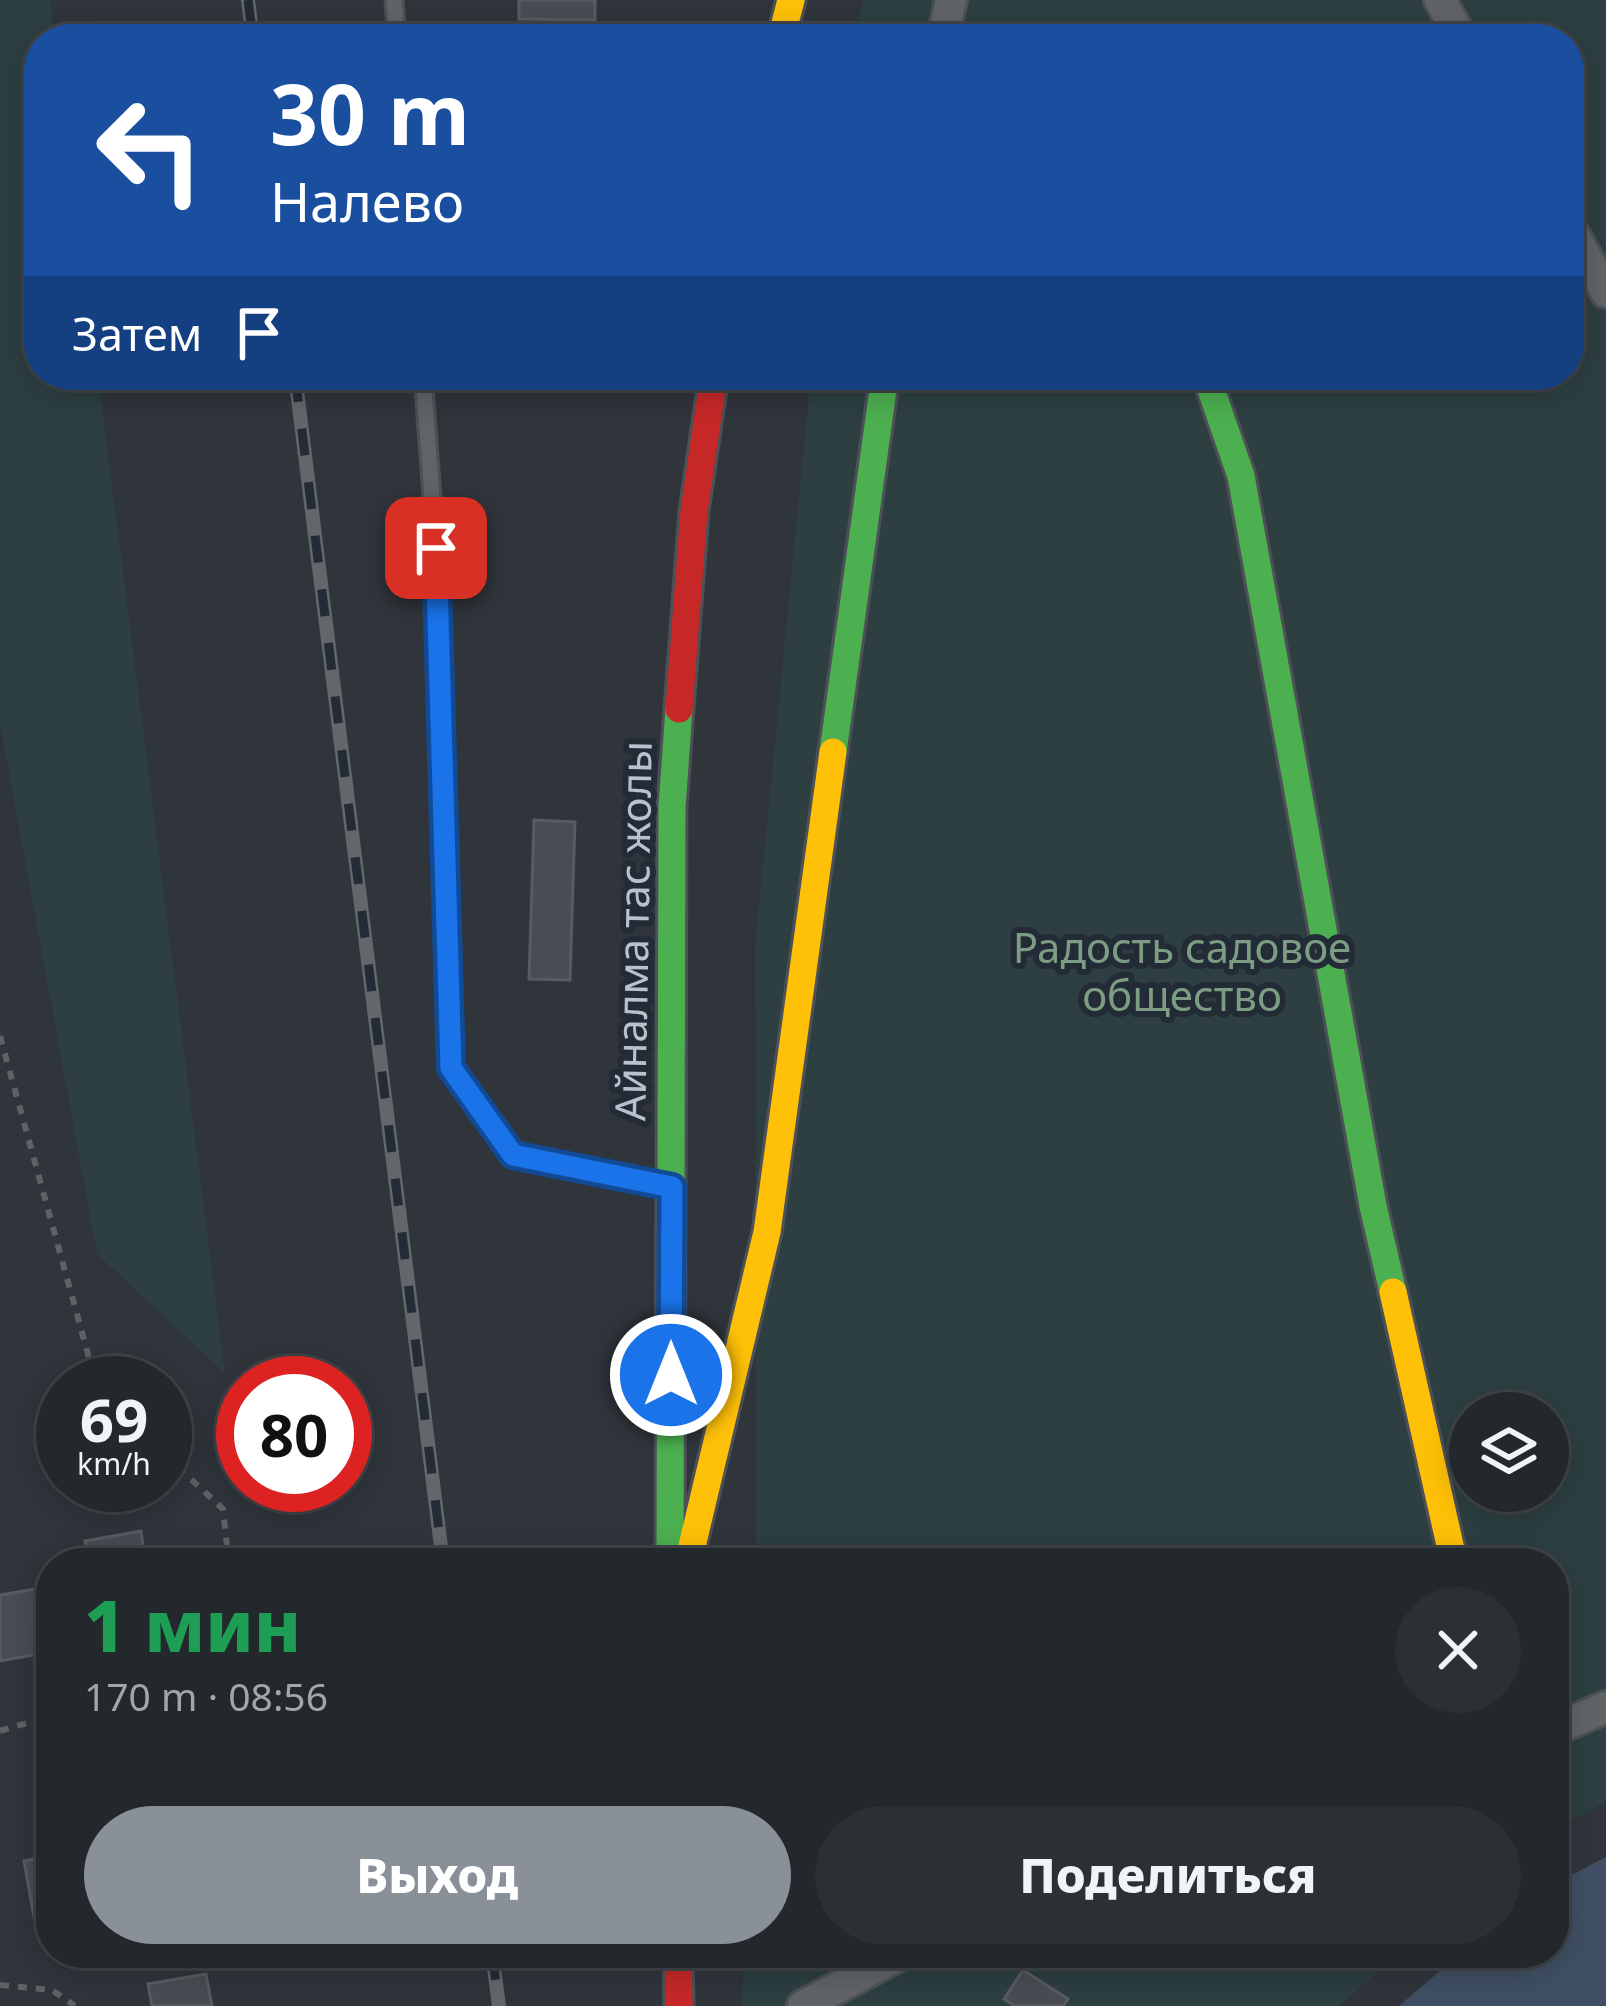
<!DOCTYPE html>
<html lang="ru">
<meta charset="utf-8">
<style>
:root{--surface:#23282c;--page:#2b3034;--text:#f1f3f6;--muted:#a3a6a9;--line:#404448;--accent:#8a9098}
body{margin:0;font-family:"Noto Sans",sans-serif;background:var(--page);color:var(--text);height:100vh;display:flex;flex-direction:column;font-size:45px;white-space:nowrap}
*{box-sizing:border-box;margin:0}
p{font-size:39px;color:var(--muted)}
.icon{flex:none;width:66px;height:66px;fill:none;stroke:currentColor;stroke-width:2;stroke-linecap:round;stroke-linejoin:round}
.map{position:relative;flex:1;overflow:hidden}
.panel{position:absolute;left:36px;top:1548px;width:1533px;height:420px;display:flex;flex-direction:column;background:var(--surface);border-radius:48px;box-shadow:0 6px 30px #0003,0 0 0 3px var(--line)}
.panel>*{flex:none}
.hud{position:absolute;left:24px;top:24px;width:1560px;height:366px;border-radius:48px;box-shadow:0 6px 30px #0003,0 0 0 3px var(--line);background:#1a4fa0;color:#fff;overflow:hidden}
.tools{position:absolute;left:1449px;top:1392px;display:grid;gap:24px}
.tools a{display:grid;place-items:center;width:120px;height:120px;border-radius:50%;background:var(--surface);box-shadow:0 6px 30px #0003,0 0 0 3px var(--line);font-size:60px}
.speed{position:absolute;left:36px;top:1356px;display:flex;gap:24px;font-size:60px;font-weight:700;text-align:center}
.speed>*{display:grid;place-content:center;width:156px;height:156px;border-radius:50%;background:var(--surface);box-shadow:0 6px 30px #0003,0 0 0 3px var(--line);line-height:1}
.speed small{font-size:30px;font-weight:400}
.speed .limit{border:18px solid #d22;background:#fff;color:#111}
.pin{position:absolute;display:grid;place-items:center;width:102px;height:102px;color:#fff;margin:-51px;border-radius:24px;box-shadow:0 6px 18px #0006}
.me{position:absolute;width:132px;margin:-66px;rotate:0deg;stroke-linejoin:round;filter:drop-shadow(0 0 9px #0008)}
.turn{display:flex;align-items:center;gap:42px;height:252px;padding:0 48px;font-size:54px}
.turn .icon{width:156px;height:156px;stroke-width:2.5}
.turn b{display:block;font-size:84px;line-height:102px}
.then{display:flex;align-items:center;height:114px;padding:0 48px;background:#0003;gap:24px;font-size:45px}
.round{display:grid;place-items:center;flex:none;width:126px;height:126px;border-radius:63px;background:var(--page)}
.head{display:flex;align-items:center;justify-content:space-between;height:204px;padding:0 48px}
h1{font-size:72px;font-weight:800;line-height:90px;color:#1e9e55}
.button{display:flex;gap:24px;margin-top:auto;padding:24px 48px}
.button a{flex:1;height:138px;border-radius:72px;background:var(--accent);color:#fff;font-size:48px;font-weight:800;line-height:138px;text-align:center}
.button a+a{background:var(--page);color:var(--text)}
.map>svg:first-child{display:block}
</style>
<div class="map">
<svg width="1606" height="2006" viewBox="0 0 1606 2006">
<rect width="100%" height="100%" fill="#2f353b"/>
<g fill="#2d3f41" fill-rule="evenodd">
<polygon points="0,0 50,0 55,39 39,39 39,375 98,375 225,1373 97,1254 0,724"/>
<path d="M864,0H1606V1802L1554,1829V1563H756L755,946L811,375H1569V39H851ZM1470,1413H1548V1491H1470Z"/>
<polygon points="745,1953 1399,1953 1339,2006 741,2006"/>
</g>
<polygon fill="#404f63" points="1606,1857 1606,2006 1399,2006 1461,1953 1554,1953 1554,1884"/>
<g fill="#484d53" stroke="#585c62" stroke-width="3">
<polygon points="519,0 595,0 595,20 519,19"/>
<polygon points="534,820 575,822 570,980 529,979"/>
<polygon points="141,1531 146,1563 89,1563 85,1541"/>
<polygon points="47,1587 51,1652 0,1661 0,1595"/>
<polygon points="51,1856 51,1932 37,1934 24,1861"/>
<polygon points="1023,1970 1068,1999 1063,2006 1015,2006 1004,1999"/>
<polygon points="206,1974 212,2006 152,2006 148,1984"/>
</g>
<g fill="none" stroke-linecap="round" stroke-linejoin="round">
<g stroke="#4d5156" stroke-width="21">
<g id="lane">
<polyline points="394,0 397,39"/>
<polyline points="423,375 439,591 451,1068 513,1155 663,1185"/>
</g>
</g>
<g stroke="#4d5156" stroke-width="36">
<g id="street">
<polyline points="1440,0 1462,39"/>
<polyline points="943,39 951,0"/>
<polyline points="1569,227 1606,292"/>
<polyline points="1554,1730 1606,1707"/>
<polyline points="803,2006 903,1953"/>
</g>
</g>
<g stroke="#4d5156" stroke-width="33">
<g id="fast">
<polyline points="1206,375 1241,476 1373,1206 1393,1292"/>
<polyline points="833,752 885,375"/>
<polyline points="670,1563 672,807 679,709"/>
</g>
</g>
<g stroke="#4d5156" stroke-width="33">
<g id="slow">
<polyline points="781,39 791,0"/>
<polyline points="1393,1292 1454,1563"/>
<polyline points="688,1563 767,1232 833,752"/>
</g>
</g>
<g stroke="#4d5156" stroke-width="33">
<g id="jam">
<polyline points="679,709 694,511 714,375"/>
<polyline points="678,1953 679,2006"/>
</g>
</g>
<g stroke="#5d6266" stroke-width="6" stroke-dasharray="9 9" stroke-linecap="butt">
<polyline points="0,1036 96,1383"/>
<polyline points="165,1455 223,1509 229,1563"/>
<polyline points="0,1731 51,1716"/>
<polyline points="0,1985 52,1990 75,2006"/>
</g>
<use href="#lane" stroke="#606368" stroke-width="15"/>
<use href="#street" stroke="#606368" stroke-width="30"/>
<use href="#fast" stroke="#4caf50" stroke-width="27"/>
<use href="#slow" stroke="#ffc107" stroke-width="27"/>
<use href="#jam" stroke="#c62828" stroke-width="27"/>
<g stroke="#63676c" stroke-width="14">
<g id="rail">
<polyline points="248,0 253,39"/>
<polyline points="295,375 443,1563"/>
<polyline points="492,1953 499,2006"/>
</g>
</g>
<use href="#rail" stroke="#232b36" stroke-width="9" stroke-dasharray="27" stroke-linecap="butt"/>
</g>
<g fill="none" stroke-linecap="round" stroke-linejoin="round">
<g stroke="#114b97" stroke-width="30">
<polyline id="route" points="436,548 451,1068 513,1155 672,1187 671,1375"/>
</g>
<use href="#route" stroke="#1a73e8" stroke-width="21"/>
</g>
<g text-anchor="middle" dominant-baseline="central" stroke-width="12" stroke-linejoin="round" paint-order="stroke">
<g font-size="42" fill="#bbc1ca" stroke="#232b36">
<text transform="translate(632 931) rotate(-89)">Айналма тас жолы</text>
</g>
<g font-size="42" fill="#7c9d83" stroke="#232b36">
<text x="1182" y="946">Радость садовое<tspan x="1182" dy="48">общество</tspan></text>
</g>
</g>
</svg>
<div class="tools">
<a><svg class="icon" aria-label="layers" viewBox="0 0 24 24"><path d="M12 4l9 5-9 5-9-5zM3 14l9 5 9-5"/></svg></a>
</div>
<div class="speed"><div>69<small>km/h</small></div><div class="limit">80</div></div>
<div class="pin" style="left:436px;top:548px;background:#d93025"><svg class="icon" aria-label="arrive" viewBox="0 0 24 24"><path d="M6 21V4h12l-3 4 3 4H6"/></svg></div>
<svg class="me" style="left:671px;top:1375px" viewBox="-20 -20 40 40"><circle r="17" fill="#1a73e8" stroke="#fff" stroke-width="3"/><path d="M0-11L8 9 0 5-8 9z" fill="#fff"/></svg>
<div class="hud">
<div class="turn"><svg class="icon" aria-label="left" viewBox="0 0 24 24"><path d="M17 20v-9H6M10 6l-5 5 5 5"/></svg><div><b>30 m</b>Налево</div></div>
<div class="then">Затем<svg class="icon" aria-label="arrive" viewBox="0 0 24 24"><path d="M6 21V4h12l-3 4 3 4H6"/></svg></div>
</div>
<section class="panel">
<div class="head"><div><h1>1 мин</h1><p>170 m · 08:56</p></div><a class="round"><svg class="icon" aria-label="close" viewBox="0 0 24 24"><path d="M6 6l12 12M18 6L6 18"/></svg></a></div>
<div class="button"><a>Выход</a><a>Поделиться</a></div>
</section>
</div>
